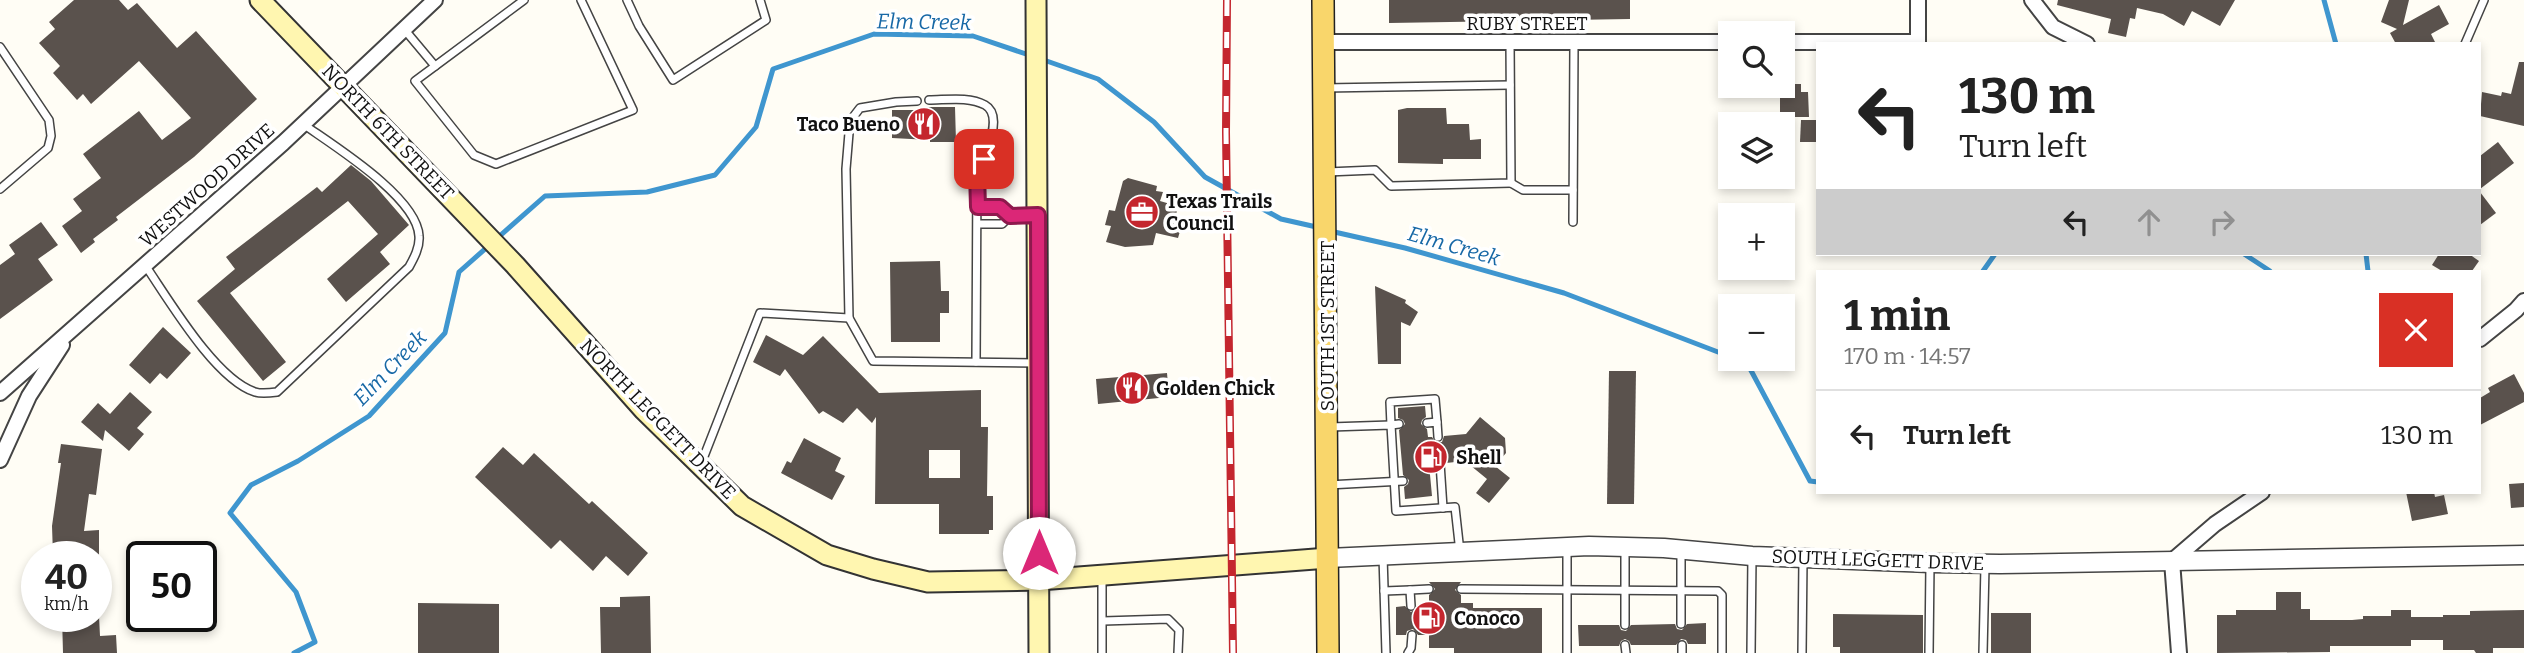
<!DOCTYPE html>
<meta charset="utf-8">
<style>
:root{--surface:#fff;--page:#f2f2f2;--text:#222;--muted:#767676;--line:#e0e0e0}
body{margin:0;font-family:Bitter,serif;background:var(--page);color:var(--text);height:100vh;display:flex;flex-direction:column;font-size:26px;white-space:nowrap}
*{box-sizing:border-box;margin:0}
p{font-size:23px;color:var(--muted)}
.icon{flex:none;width:38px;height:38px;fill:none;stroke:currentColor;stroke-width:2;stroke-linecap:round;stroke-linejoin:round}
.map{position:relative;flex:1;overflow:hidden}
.panel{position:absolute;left:1816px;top:270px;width:665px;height:224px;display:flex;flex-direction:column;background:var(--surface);border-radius:0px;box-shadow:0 4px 10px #0003}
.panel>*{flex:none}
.hud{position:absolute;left:1816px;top:42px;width:665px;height:214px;border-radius:0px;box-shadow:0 4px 10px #0003;background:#fff;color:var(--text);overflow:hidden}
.buttons{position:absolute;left:1718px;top:21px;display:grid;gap:14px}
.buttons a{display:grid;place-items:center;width:77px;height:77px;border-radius:0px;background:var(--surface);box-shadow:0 4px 10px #0003;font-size:35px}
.speed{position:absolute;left:21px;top:541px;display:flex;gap:14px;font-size:35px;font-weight:700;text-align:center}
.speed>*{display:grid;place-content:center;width:91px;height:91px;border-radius:50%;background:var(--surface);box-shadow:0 4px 10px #0003;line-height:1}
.speed small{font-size:18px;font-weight:400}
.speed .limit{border:4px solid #111;border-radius:10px;background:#fff;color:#111}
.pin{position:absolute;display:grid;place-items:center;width:60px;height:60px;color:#fff;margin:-30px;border-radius:14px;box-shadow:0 4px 10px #0006}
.me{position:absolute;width:77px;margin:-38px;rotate:0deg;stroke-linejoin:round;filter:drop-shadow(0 0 5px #0008)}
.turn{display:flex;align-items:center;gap:24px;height:147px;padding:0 28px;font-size:32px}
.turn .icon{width:91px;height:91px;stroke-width:2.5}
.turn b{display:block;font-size:49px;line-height:60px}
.lanes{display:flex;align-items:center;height:66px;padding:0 28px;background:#0003;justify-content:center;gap:35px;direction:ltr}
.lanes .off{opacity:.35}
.round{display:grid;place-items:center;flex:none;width:74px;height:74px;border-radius:0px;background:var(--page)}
.overview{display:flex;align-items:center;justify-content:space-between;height:119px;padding:0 28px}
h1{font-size:42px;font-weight:700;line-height:52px}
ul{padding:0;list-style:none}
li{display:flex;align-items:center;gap:21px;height:91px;padding:0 28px;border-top:2px solid var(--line)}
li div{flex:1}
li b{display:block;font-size:26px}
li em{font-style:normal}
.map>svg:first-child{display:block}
</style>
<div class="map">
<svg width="2524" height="653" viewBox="0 0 2524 653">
<rect width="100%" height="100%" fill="#fffdf5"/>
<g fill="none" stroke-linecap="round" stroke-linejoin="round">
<g stroke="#3f96cf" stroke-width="5">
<polyline points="2324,0 2336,44"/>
<polyline points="1041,59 1098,79 1154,122 1205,177 1281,219 1321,228"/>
<polyline points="1330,231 1405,248 1564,293 1731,357"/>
<polyline points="2244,254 2270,271"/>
<polyline points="2366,254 2368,271"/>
<polyline points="1983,271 1995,254"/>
<polyline points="1736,359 1747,363 1810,481 1818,482"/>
<polyline points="294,653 315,642 296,592 230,513 251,485 298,461 369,416 445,333 459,272 545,196 647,192 715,175 756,127 773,69 874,34 973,36 1032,56"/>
</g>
</g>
<g fill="#5a524d" fill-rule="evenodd">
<polygon points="74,0 119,0 128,10 137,3 177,48 196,31 257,99 194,157 116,217 118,220 93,239 95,242 81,253 62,226 82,211 73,199 101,178 83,154 139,111 162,140 191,118 139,61 91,104 83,94 77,100 53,73 60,66 39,43 55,29 49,22"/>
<polygon points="1389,0 1630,0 1630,19 1389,23"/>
<polygon points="2058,0 2235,0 2220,26 2192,11 2184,26 2163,14 2137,8 2135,19 2130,18 2126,37 2108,33 2111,19 2057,5"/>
<polygon points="2389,0 2409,0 2403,25 2439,5 2449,24 2431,34 2436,44 2396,44 2390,33 2397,29 2381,22"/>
<polygon points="2519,62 2524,62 2524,126 2480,116 2482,92 2501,96 2502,92 2511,94"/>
<polygon points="1783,84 1801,84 1801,92 1808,92 1809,117 1780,117 1780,86"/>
<polygon points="927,107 955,107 956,142 930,142 930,140 892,138 892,110 927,110"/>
<polygon points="1407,108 1446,108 1447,124 1469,124 1470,140 1481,139 1481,159 1443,159 1443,164 1398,163 1398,110"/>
<polygon points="1801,120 1818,120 1818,142 1800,142"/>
<polygon points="2498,142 2514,163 2480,189 2480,156"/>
<polygon points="351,165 371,181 409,225 380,252 390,264 346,302 327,279 378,234 348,201 230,293 286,362 263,381 197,301 235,269 226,257 317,187 322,192"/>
<polygon points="1128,178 1157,186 1156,191 1163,192 1160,201 1177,206 1176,219 1183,221 1178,238 1156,233 1153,245 1125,247 1106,242 1111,226 1105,225 1109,210 1115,211 1123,181"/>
<polygon points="2480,192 2496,213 2480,225"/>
<polygon points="41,222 58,245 38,259 53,280 0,319 0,265 15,254 9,245"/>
<polygon points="2439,254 2469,254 2479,261 2472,271 2442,271 2432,265"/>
<polygon points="940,261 941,291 949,291 949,313 940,313 940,342 891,342 890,262"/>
<polygon points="1375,286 1406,300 1405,303 1418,312 1410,326 1401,322 1401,364 1378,364"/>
<polygon points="163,327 191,353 167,379 160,373 150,384 129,365"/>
<path d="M766,335L803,355L823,336L879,393L981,390V427H988L987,496H993V530H989V534H939V504H875L876,417L872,423L857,408L843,423L823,411L819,414L785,369L780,376L753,362ZM929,450H960V478H929Z"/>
<polygon points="1609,371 1636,371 1634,504 1607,504"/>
<polygon points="1167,373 1169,397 1098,404 1096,379"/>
<polygon points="2514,374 2524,393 2524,402 2480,425 2480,398 2490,392 2488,388"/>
<polygon points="130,392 152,412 137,428 144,434 129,451 105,430 103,441 81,422 98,403 110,414"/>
<polygon points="1425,406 1426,417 1422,420 1421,424 1427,429 1428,437 1432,437 1436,443 1442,442 1444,436 1466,434 1480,417 1505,438 1506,453 1495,466 1510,478 1489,503 1476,493 1487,479 1465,461 1446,463 1440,457 1436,458 1434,464 1429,464 1432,496 1405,499 1404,487 1408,484 1409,480 1403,475 1399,430 1405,424 1403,420 1398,418 1398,408"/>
<polygon points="804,438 841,458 835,471 845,476 832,500 781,473 787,461 791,463"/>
<polygon points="61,444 102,449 96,495 89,494 84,531 99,530 99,556 53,555 52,526 61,463 58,463"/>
<polygon points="503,447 523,465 534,453 589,504 592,501 648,553 628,576 606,556 593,571 560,540 551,549 475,477"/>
<polygon points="2524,483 2524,507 2511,508 2509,484"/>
<polygon points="2406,492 2434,492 2435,497 2444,495 2448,514 2412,521"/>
<polygon points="1429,582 1461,582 1455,590 1461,595 1461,603 1473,603 1473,608 1542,608 1542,653 1454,653 1454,648 1429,648 1429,635 1418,635 1413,629 1407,631 1406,635 1396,635 1396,607 1405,606 1411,612 1417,606 1429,606 1429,595 1435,589"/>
<polygon points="2276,592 2301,592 2301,609 2310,609 2310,620 2352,620 2363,619 2363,616 2391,616 2391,610 2411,610 2411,617 2443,617 2443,615 2470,615 2470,611 2524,610 2524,648 2493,648 2493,653 2476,653 2474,650 2443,650 2443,640 2411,640 2411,646 2330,646 2330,652 2217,653 2217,615 2236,615 2236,610 2276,610"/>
<polygon points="650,596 651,653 601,653 600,607 620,607 620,597"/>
<polygon points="418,603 499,604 499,653 418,653"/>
<rect x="1991" y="613" width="40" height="40"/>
<polygon points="1833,614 1923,615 1923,653 1840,653 1840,647 1833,647"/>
<polygon points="62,616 99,616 100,636 116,635 117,653 63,653"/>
<polygon points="1706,623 1706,644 1688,644 1686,640 1681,639 1676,645 1631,645 1629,641 1625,639 1621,641 1619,646 1579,646 1578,625 1619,625 1621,630 1626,631 1631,625 1675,624 1677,629 1682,630 1687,624"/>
</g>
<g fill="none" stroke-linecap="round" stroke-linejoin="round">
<g stroke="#444" stroke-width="10">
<g id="service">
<polyline points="524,0 415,81 474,155 496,164 633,110 581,0"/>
<polyline points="627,0 639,26 673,80 766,20 760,0"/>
<polyline points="404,29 435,66"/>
<polyline points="2465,44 2484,0"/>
<polyline points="0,47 49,120 51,136 48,148 0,189"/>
<polyline points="1324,88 1510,85"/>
<path d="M929,100C946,100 969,96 985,105C1005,116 984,158 977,173L976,362"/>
<polyline points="917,101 896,102 860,108 850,121 846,169 849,318 873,361 1038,363"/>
<polyline points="1327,172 1375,170 1391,186 1511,183 1510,42"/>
<polyline points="1511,183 1523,190 1573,190"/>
<polyline points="978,207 1000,207 1010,216"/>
<polyline points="1573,222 1574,43"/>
<polyline points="978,224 1002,224 1010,216 1037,215"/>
<path d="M145,265C169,300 215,379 255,392C261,394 270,393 277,392L409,267C414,258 420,247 419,236C417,197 334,146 303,124"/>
<polyline points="1427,423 1437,422 1438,437"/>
<polyline points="1399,424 1391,425 1390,402 1435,399 1437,422"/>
<polyline points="1330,427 1391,425 1396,511 1455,507 1460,552"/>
<polyline points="1440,463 1443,508"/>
<polyline points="701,464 760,313 849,318"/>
<polyline points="1328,485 1403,481"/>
<polyline points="1625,548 1625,625"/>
<polyline points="1567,549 1567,653"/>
<polyline points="1681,550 1681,624"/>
<polyline points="1383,556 1386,653"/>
<polyline points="1461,589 1718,591 1722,595 1722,653"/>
<polyline points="1410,590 1429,589"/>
<polyline points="1384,591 1410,590 1411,606"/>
<polyline points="1103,621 1168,619 1179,630 1178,653"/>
<polyline points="1625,645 1626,653"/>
<polyline points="1102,653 1102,577"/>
<polyline points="1408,653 1411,648 1412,635"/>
<polyline points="1682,653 1682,645"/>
<polyline points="1751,653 1752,556"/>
<polyline points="1802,653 1803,559"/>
<polyline points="1929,653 1930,564"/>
<polyline points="1983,653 1985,566"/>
</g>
</g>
<g stroke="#444" stroke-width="18">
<g id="minor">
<polyline points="2032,0 2053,27 2087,44"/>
<polyline points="1323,42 1731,42"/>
<polyline points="1783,42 1918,42"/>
<polyline points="1918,44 1918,0"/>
<polyline points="2480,339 2516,310 2524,301"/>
<polyline points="0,393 283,143 435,0"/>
<polyline points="0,460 29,396 62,345"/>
<polyline points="2179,653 2172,561 2215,524 2262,492"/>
</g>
</g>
<g stroke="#444" stroke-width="21">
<polyline id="tertiary" points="1328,558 1589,546 1664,548 1752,556 1930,563 2000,564 2524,555"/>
</g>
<g stroke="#333" stroke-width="23">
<g id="secondary">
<polyline points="260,0 515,265 644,410 742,506 827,555 873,569 928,582 1039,580 1328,558"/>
<polyline points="1036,0 1039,653"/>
</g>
</g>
<g stroke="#222" stroke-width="24">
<polyline id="primary" points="1323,0 1328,653"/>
</g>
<use href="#service" stroke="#fff" stroke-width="7"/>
<use href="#minor" stroke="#fff" stroke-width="14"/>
<use href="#tertiary" stroke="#fff" stroke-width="18"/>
<use href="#secondary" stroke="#fff6b0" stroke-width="19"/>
<use href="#primary" stroke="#f9d66b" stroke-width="21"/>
<g stroke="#c4262e" stroke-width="8">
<polyline id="rail" points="1227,0 1226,132 1233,653"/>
</g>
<use href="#rail" stroke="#fff" stroke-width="5" stroke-dasharray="16" stroke-linecap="butt"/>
</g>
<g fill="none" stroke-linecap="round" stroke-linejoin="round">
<g stroke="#8e194d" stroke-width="18">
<polyline id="route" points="984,159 977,173 978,207 1000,207 1010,216 1038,215 1039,553"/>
</g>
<use href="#route" stroke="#db2777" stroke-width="12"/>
</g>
<defs>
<g id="restaurant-disc" transform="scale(1.75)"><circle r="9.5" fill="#c4262e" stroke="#fff"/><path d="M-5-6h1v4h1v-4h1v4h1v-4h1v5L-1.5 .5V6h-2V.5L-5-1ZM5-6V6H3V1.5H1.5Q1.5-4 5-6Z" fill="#fff"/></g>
<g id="office-disc" transform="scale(1.75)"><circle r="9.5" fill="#c4262e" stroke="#fff"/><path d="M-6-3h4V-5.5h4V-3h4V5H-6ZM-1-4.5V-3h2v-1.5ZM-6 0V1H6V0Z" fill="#fff"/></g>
<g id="fuel-disc" transform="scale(1.75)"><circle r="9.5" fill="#c4262e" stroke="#fff"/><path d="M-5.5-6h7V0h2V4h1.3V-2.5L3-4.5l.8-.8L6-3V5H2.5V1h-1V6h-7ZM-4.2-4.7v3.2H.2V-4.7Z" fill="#fff"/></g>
</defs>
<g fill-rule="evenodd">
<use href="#restaurant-disc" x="924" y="124"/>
<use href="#office-disc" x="1142" y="212"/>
<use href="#restaurant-disc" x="1132" y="388"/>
<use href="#fuel-disc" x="1431" y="457"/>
<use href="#fuel-disc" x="1429" y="618"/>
</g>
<g text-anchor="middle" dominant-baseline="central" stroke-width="7" stroke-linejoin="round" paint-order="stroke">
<g font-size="19" fill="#111" stroke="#fff">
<text x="1527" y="23">RUBY STREET</text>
<text transform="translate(388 132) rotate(46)">NORTH 6TH STREET</text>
<text transform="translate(207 185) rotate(-42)">WESTWOOD DRIVE</text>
<text transform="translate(1327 326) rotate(-90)">SOUTH 1ST STREET</text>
<text transform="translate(658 419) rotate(46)">NORTH LEGGETT DRIVE</text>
<text transform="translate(1878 560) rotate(2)">SOUTH LEGGETT DRIVE</text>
</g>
<g font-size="19" font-weight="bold" fill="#111" stroke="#fff" text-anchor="start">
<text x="900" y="124" text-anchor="end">Taco Bueno</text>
<text x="1166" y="201">Texas Trails<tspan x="1166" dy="22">Council</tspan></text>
<text x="1156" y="388">Golden Chick</text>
<text x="1456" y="457">Shell</text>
<text x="1454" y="618">Conoco</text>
</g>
<g font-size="21" font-style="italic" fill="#1768a6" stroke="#fff">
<text transform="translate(924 22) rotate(1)">Elm Creek</text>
<text transform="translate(1454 246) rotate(16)">Elm Creek</text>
<text transform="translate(390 368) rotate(-46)">Elm Creek</text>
</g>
</g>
</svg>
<div class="buttons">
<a><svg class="icon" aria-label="search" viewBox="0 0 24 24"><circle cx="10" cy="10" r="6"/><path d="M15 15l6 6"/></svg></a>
<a><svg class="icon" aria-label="layers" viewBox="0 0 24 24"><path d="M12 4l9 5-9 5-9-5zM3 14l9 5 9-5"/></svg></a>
<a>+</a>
<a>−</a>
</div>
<div class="speed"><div>40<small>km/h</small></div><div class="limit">50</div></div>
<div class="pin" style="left:984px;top:159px;background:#d93025"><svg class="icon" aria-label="arrive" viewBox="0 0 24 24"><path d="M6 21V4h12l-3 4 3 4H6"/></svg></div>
<svg class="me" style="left:1039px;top:553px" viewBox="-20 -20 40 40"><circle r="19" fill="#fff"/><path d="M0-13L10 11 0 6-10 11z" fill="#db2777"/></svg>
<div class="hud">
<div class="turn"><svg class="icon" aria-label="left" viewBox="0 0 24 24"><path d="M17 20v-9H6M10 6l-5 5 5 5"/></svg><div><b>130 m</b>Turn left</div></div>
<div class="lanes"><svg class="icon" aria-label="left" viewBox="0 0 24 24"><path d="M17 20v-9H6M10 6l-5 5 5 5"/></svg><svg class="icon off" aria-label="ahead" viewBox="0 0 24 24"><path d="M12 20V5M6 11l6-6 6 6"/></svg><svg class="icon off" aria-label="right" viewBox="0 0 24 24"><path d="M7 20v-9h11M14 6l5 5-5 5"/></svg></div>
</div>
<section class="panel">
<div class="overview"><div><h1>1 min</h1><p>170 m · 14:57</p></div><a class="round" style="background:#d93025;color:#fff"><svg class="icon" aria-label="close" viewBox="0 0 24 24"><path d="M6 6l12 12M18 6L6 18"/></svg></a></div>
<ul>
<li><svg class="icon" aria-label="left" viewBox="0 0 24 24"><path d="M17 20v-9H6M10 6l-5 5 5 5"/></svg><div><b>Turn left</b></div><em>130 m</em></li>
</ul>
</section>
</div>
